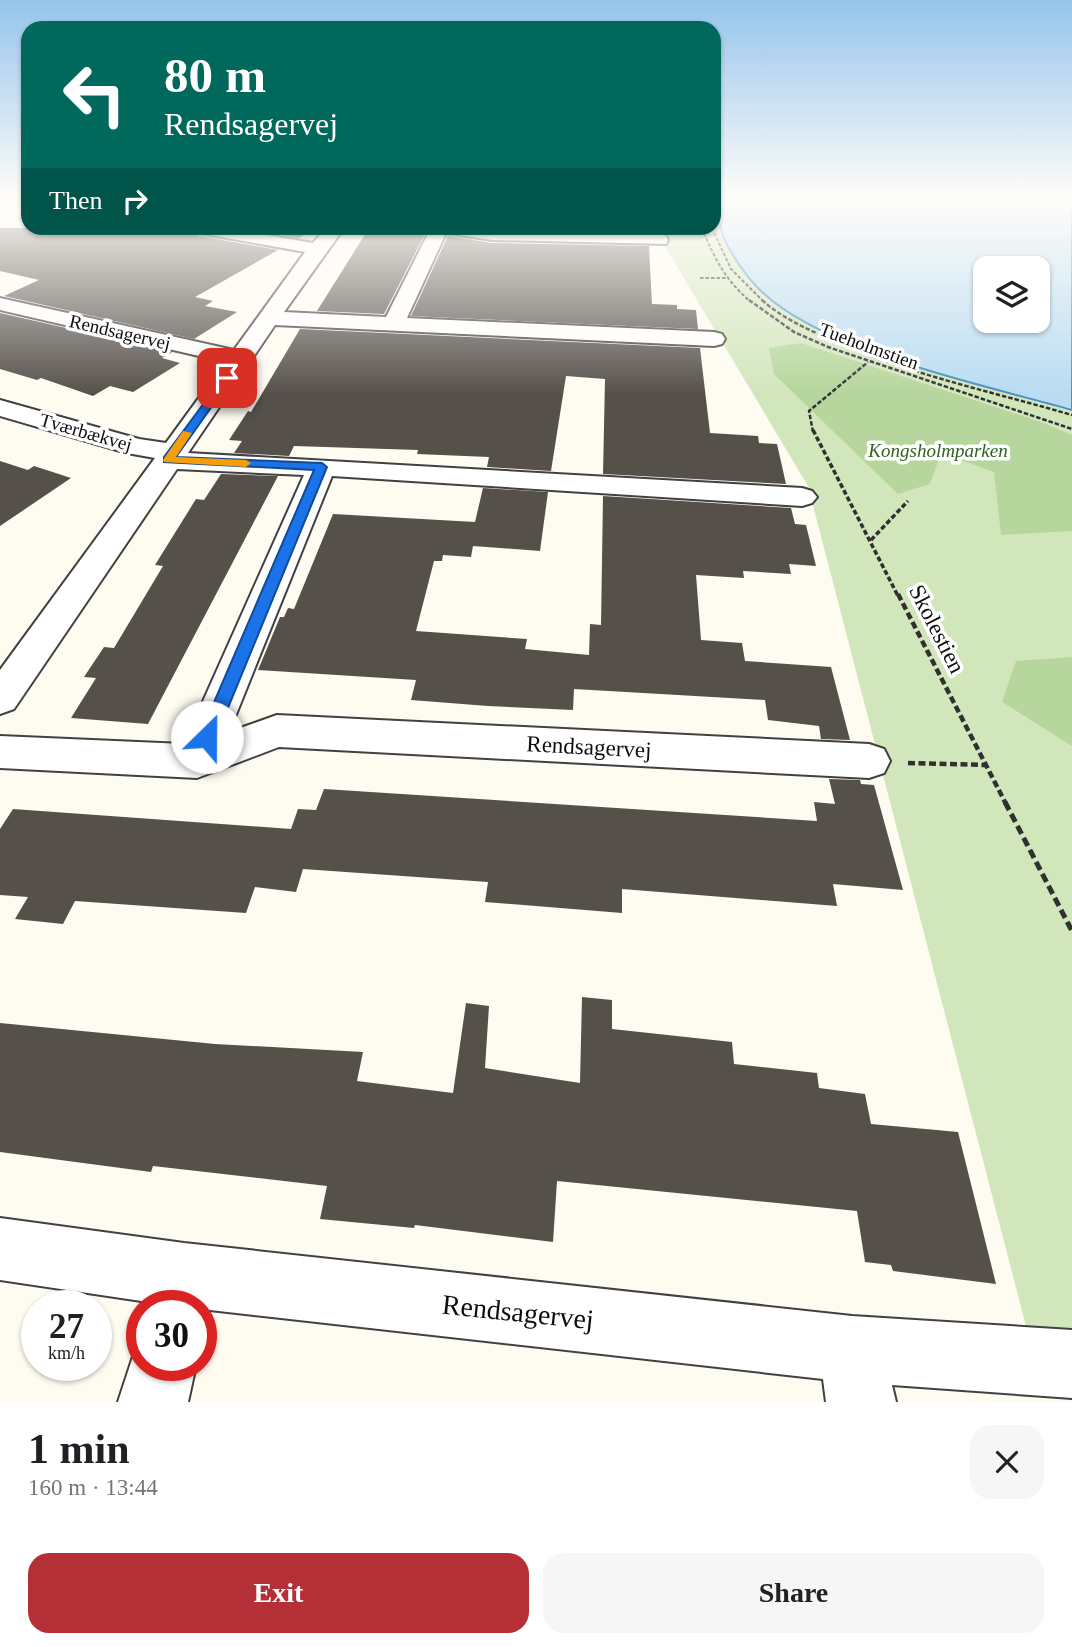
<!DOCTYPE html>
<meta charset="utf-8">
<style>
:root{--surface:#fff;--page:#f6f6f6;--text:#202124;--muted:#757577;--accent:#b53036}
body{margin:0;font-family:Georgia,serif;background:var(--page);color:var(--text);height:100vh;display:flex;flex-direction:column;font-size:26px;white-space:nowrap}
*{box-sizing:border-box;margin:0}
p{font-size:23px;color:var(--muted)}
.icon{flex:none;width:38px;height:38px;fill:none;stroke:currentColor;stroke-width:2;stroke-linecap:round;stroke-linejoin:round}
.map{position:relative;height:1402px;overflow:hidden}
.drawer{display:flex;flex-direction:column;background:var(--surface);flex:1}
.drawer>*{flex:none}
.banner{position:absolute;left:21px;top:21px;width:700px;height:214px;border-radius:21px;box-shadow:0 2px 5px #0004;background:#00695c;color:#fff;overflow:hidden}
.tools{position:absolute;left:973px;top:256px;display:grid;gap:14px}
.tools a{display:grid;place-items:center;width:77px;height:77px;border-radius:14px;background:var(--surface);box-shadow:0 2px 5px #0004;font-size:35px}
.speed{position:absolute;left:21px;top:1290px;display:flex;gap:14px;font-size:35px;font-weight:700;text-align:center}
.speed>*{display:grid;place-content:center;width:91px;height:91px;border-radius:50%;background:var(--surface);box-shadow:0 2px 5px #0004;line-height:1}
.speed small{font-size:18px;font-weight:400}
.speed .limit{border:10px solid #d22;background:#fff;color:#111}
.pin{position:absolute;display:grid;place-items:center;width:60px;height:60px;color:#fff;margin:-30px;border-radius:14px;box-shadow:0 4px 10px #0006}
.me{position:absolute;width:77px;margin:-38px;rotate:23deg;stroke-linejoin:round;filter:drop-shadow(0 0 5px #0008)}
.turn{display:flex;align-items:center;gap:24px;height:147px;padding:0 28px;font-size:32px}
.turn .icon{width:91px;height:91px;stroke-width:2.5}
.turn b{display:block;font-size:49px;line-height:60px}
.then{display:flex;align-items:center;height:66px;padding:0 28px;background:#0003;gap:14px;font-size:26px}
.round{display:grid;place-items:center;flex:none;width:74px;height:74px;border-radius:21px;background:var(--page)}
.summary{display:flex;align-items:center;justify-content:space-between;height:119px;padding:0 28px}
h1{font-size:42px;font-weight:700;line-height:52px}
.action{display:flex;gap:14px;margin-top:auto;padding:14px 28px}
.action a{flex:1;height:80px;border-radius:21px;background:var(--accent);color:#fff;font-size:28px;font-weight:700;line-height:80px;text-align:center}
.action a+a{background:var(--page);color:var(--text)}
.map>svg:first-child{display:block}
</style>
<div class="map">
<svg width="1072" height="1402" viewBox="0 0 1072 1402">
<rect width="100%" height="100%" fill="#fefbf1"/>
<path fill="#d2e6bc" fill-rule="evenodd" d="M714,199H1072V1357L1028,1334L808,486L654,228H714ZM985,268H1038V320H985Z"/>
<g fill="#b6d69d">
<polygon points="801,343 1041,422 1072,435 1072,531 1001,535 994,472 941,453 930,484 898,494 774,374 769,348"/>
<polygon points="1072,657 1072,746 1002,702 1016,661"/>
</g>
<path fill="#b9dcf2" stroke="#4591c4" stroke-width="2" fill-rule="evenodd" d="M716,199H1072V410C985,385 821,352 759,289C745,275 734,258 725,241C719,229 718,212 716,199ZM985,268H1038V320H985Z"/>
<g fill="#56504b">
<polygon points="0,228 188,228 199,236 278,250 195,297 213,301 205,306 237,312 194,339 4,296 39,280 0,271"/>
<polygon points="239,228 317,228 299,238"/>
<polygon points="369,228 428,228 384,314 317,311"/>
<polygon points="512,228 648,228 648,231"/>
<polygon points="448,236 492,243 649,246 652,304 677,305 677,309 696,310 698,329 411,316"/>
<polygon points="0,313 172,352 162,358 180,363 133,392 110,386 93,396 41,378 37,380 0,369"/>
<polygon points="300,329 700,348 710,433 758,436 759,443 777,444 786,484 603,474 605,379 566,376 551,471 487,467 489,457 417,454 418,450 294,446 289,456 234,453 242,441 229,440 248,411 251,412"/>
<polygon points="0,461 28,470 34,466 71,478 0,526"/>
<polygon points="221,474 278,476 148,724 71,718 96,678 84,677 104,647 114,648 163,566 155,565 196,499 204,500"/>
<polygon points="483,488 548,492 540,551 473,546 471,557 443,555 442,561 434,561 416,631 527,639 525,649 589,655 590,624 601,625 603,496 791,508 795,524 806,525 816,566 789,564 791,574 743,571 744,578 696,575 701,640 742,643 745,661 831,667 850,740 821,739 819,726 768,720 765,700 574,689 573,710 488,706 411,700 416,680 258,670 280,617 284,617 288,608 294,609 333,514 475,522"/>
<polygon points="829,779 860,780 861,784 874,785 903,890 833,884 837,906 622,889 622,913 485,902 488,882 303,869 296,892 255,887 246,913 75,901 63,924 15,919 28,897 0,895 0,829 13,809 291,829 298,809 316,810 324,789 817,821 814,802 835,804"/>
<polygon points="582,997 612,1000 612,1029 732,1042 734,1064 817,1073 819,1088 865,1094 871,1124 958,1132 996,1284 893,1271 891,1265 865,1262 857,1211 557,1181 553,1242 415,1225 414,1228 320,1219 327,1186 153,1166 151,1172 0,1152 0,1023 215,1044 363,1052 357,1081 453,1093 466,1003 489,1006 485,1068 580,1083"/>
</g>
<g fill="none" stroke-linecap="round" stroke-linejoin="round">
<g stroke="#414141" stroke-width="4">
<g id="minor">
<polygon points="190,228 227,228 313,243 326,228 344,228 284,312 386,317 431,228 659,234 666,236 668,240 666,244 492,240 446,233 407,318 714,332 722,334 725,339 722,344 714,346 275,325 188,453 802,488 812,491 817,497 812,503 802,506 332,476 229,732 277,715 869,744 884,749 890,761 884,773 869,778 279,747 197,778 0,768 0,736 184,744 304,475 177,469 14,709 0,714 0,670 155,458 127,453 0,416 0,400 139,439 166,443 225,362 0,310 0,298 234,350 305,252 199,233"/>
<polygon points="0,1218 184,1243 852,1316 1072,1330 1072,1398 892,1385 896,1402 826,1402 823,1379 201,1309 201,1306 175,1306 0,1280"/>
<polygon points="142,1340 142,1365 196,1365 188,1402 118,1402 138,1341"/>
</g>
</g>
<g stroke="#303030" stroke-width="2" stroke-dasharray="3.5 2" stroke-linecap="butt">
<path d="M702,228C714,258 726,281 751,302"/>
<polyline points="712,228 731,269 764,302"/>
<polyline points="700,278 727,278"/>
</g>
<g stroke="#303030" stroke-width="2.5" stroke-dasharray="4.5 2" stroke-linecap="butt">
<polyline points="749,300 794,332 828,347 1072,429"/>
<path d="M762,300C783,319 811,331 837,342C912,375 993,392 1072,415"/>
<polyline points="813,432 809,411 868,362"/>
</g>
<g stroke="#303030" stroke-width="3.5" stroke-dasharray="5 2.5" stroke-linecap="butt">
<polyline points="813,430 898,596"/>
<polyline points="871,540 908,501"/>
</g>
<g stroke="#303030" stroke-width="4.5" stroke-dasharray="7 3.5" stroke-linecap="butt">
<polyline points="898,594 1006,804"/>
<polyline points="908,763 986,765"/>
</g>
<polyline stroke="#303030" stroke-width="5" stroke-dasharray="9 4.5" stroke-linecap="butt" points="1005,802 1072,931"/>
<use href="#minor" fill="#fff" fill-rule="evenodd"/>
</g>
<linearGradient id="sky" x2="0" y2="1"><stop stop-color="#95c4ec"/><stop offset="0.5" stop-color="#fffdf9"/><stop offset="1" stop-color="#fffdf9" stop-opacity="0"/></linearGradient>
<rect width="1072" height="395" fill="url(#sky)"/>
<polygon fill="#1a73e8" stroke="#114b97" stroke-width="2" points="227,375 232,378 176,457 322,463 327,467 216,737 213,741 202,741 199,737 314,470 164,462 164,457 224,376"/>
<polygon fill="#f59e0b" points="183,431 192,433 176,457 246,460 251,463 246,467 164,462 163,460"/>
<g text-anchor="middle" dominant-baseline="central" stroke-width="7" stroke-linejoin="round" paint-order="stroke">
<g font-size="19" fill="#0e0e0e" stroke="#fff">
<text transform="translate(120 332) rotate(13)">Rendsagervej</text>
<text transform="translate(869 346) rotate(20)">Tueholmstien</text>
<text transform="translate(86 432) rotate(16)">Tværbækvej</text>
</g>
<g font-size="19" font-style="italic" fill="#306223" stroke="#fff">
<text x="938" y="450">Kongsholmparken</text>
</g>
<g font-size="23" fill="#0e0e0e" stroke="#fff">
<text transform="translate(937 629) rotate(63)">Skolestien</text>
<text transform="translate(589 747) rotate(3)">Rendsagervej</text>
</g>
<g font-size="28" fill="#0e0e0e" stroke="#fff">
<text transform="translate(518 1312) rotate(6)">Rendsagervej</text>
</g>
</g>
</svg>
<div class="tools">
<a><svg class="icon" aria-label="layers" viewBox="0 0 24 24"><path d="M12 4l9 5-9 5-9-5zM3 14l9 5 9-5"/></svg></a>
</div>
<div class="speed"><div>27<small>km/h</small></div><div class="limit">30</div></div>
<div class="pin" style="left:227px;top:378px;background:#d93025"><svg class="icon" aria-label="arrive" viewBox="0 0 24 24"><path d="M6 21V4h12l-3 4 3 4H6"/></svg></div>
<svg class="me" style="left:207px;top:737px" viewBox="-20 -20 40 40"><circle r="19" fill="#fff"/><path d="M0-13L10 11 0 6-10 11z" fill="#1a73e8"/></svg>
<div class="banner">
<div class="turn"><svg class="icon" aria-label="left" viewBox="0 0 24 24"><path d="M17 20v-9H6M10 6l-5 5 5 5"/></svg><div><b>80 m</b>Rendsagervej</div></div>
<div class="then">Then<svg class="icon" aria-label="right" viewBox="0 0 24 24"><path d="M7 20v-9h11M14 6l5 5-5 5"/></svg></div>
</div>
</div>
<section class="drawer">
<div class="summary"><div><h1>1 min</h1><p>160 m · 13:44</p></div><a class="round"><svg class="icon" aria-label="close" viewBox="0 0 24 24"><path d="M6 6l12 12M18 6L6 18"/></svg></a></div>
<div class="action"><a>Exit</a><a>Share</a></div>
</section>
